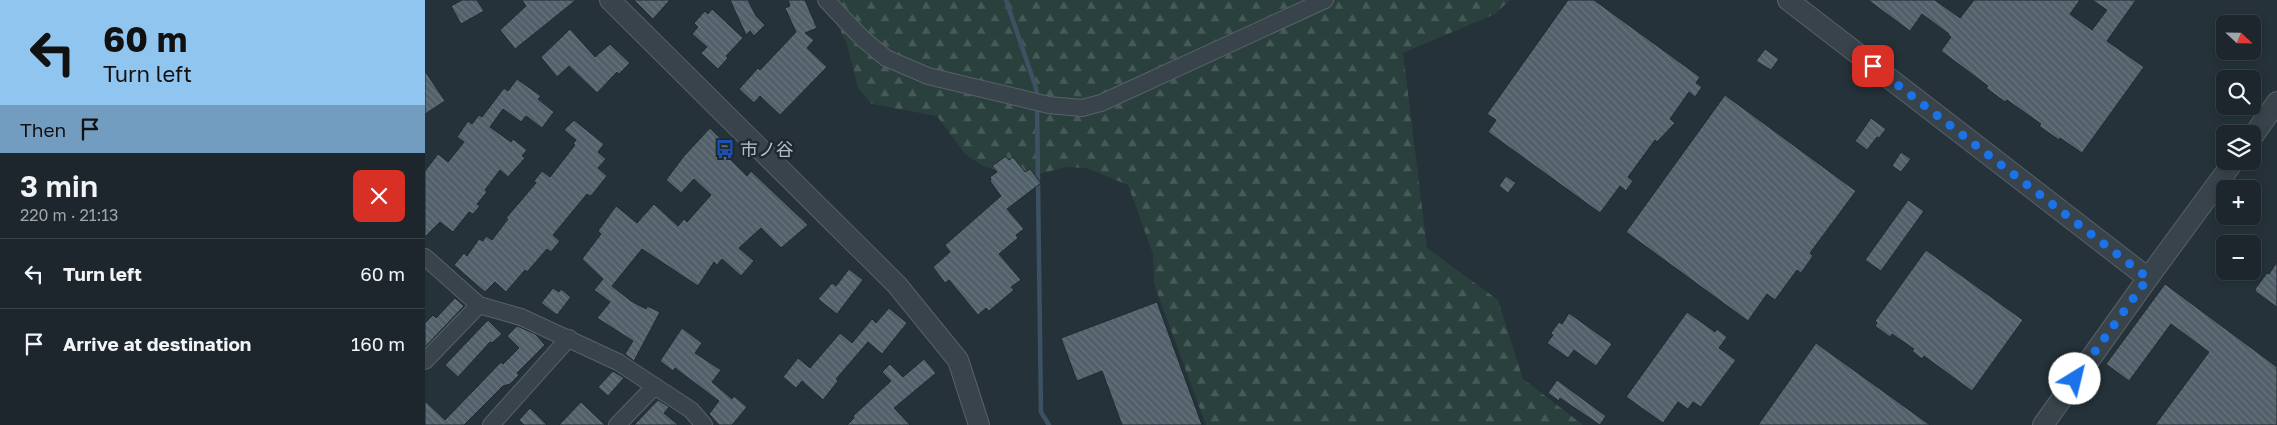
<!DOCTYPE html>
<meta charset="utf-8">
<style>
:root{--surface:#1c262c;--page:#293238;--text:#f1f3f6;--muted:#a0a5a9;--line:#3a4348}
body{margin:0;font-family:"Golos Text","Noto Sans JP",sans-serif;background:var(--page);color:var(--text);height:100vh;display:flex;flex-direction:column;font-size:19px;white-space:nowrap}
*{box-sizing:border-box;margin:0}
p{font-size:16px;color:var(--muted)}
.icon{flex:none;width:28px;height:28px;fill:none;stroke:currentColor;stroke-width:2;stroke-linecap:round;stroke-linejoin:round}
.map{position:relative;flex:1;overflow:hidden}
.drawer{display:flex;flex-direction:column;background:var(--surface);width:425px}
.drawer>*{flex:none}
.top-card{background:#90c5f0;color:#111;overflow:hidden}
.needle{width:32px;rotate:112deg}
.fabs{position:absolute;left:1791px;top:15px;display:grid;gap:10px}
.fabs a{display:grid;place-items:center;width:45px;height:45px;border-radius:8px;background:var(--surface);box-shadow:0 2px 8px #0003,0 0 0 1px var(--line);font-size:25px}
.pin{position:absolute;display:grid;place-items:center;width:42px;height:42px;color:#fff;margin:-21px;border-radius:10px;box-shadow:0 2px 8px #0006}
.me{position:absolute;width:55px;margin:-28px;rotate:36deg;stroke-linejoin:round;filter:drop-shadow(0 0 4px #0008)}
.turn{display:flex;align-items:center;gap:18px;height:105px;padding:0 20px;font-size:22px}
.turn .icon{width:65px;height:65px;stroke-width:2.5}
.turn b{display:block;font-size:35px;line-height:42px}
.then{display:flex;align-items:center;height:48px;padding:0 20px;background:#0003;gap:10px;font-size:19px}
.round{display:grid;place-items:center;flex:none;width:52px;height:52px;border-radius:8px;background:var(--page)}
.summary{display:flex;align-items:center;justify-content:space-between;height:85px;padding:0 20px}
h1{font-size:30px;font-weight:600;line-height:38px}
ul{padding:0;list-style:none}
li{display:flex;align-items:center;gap:15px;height:70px;padding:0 20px;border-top:1px solid var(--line)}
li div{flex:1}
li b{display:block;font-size:19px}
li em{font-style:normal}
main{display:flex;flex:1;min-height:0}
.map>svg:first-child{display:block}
</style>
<main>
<section class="drawer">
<div class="top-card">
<div class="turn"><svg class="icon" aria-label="left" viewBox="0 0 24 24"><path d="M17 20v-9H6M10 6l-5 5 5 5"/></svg><div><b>60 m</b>Turn left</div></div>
<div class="then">Then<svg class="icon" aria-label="arrive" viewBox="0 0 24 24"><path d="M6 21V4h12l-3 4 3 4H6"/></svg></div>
</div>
<div class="summary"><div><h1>3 min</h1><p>220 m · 21:13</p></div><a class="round" style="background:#d93025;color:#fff"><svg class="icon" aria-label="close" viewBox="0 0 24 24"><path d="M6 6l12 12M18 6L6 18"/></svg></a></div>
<ul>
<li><svg class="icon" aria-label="left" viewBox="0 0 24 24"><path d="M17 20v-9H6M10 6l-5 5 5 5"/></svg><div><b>Turn left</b></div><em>60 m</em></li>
<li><svg class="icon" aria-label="arrive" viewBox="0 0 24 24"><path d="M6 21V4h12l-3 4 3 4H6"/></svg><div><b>Arrive at destination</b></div><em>160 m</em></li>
</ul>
</section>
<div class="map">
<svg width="1852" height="425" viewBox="0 0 1852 425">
<defs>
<pattern id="forest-firs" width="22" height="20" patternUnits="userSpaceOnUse" patternTransform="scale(1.25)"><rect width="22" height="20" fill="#2a403d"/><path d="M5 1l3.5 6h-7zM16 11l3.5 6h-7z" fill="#465a58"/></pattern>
<pattern id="building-back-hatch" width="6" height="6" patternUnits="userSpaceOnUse" patternTransform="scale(1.25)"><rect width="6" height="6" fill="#52606a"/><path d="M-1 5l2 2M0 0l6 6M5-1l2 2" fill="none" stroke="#68757e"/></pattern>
</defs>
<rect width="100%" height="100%" fill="#25323a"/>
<polygon fill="url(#forest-firs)" points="400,0 1085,0 1070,14 978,53 1002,248 1073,300 1098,379 1158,425 781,425 729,284 728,254 703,185 661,168 641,167 599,178 558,166 540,154 512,116 447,104 433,88 422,44"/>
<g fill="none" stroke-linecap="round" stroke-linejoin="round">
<g stroke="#3c5262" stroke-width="4.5">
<polyline points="581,0 611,88 612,99"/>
<polyline points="612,106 616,412 624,425"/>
</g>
</g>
<g fill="url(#building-back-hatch)" stroke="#202a32">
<polygon points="37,0 52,0 59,11 36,24 26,6"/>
<polygon points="97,0 151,0 90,49 75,30 101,6"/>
<polygon points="209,0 245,0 228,19"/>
<polygon points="305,0 323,0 331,16 340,25 329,36 325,31 321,35"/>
<polygon points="363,0 380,0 392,28 380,33 389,40 382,48 402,67 355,115 335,96 329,103 314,89 333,68 335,70 371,32 360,8 365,6"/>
<polygon points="1143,0 1169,0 1275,77 1271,83 1277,87 1270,97 1264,92 1245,119 1250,123 1232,142 1230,140 1203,177 1208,181 1201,191 1195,186 1175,213 1063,132 1071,120 1062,114"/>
<polygon points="1443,0 1510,0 1535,18 1549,0 1655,0 1645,14 1667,30 1682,10 1667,0 1711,0 1682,41 1719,67 1657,153 1635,138 1634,140 1614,126 1616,124 1582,100 1580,102 1561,88 1563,86 1516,51 1526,37 1523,35 1524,34 1497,14 1485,31"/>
<polygon points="287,9 318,38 301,56 303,58 293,69 276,53 282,47 267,34 273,27 269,23 280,11 283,14"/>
<polygon points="145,29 170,57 185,44 205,63 194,74 192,72 172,93 144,66 132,77 116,57"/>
<polygon points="1340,49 1354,59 1346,70 1331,61"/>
<polygon points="0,71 20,101 0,114"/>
<polygon points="92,79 116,96 113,99 129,112 117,128 101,116 96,122 78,109 65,127 86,142 88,139 102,150 97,156 100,158 83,177 75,170 60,190 62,192 52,204 55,206 48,214 44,212 28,232 15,222 0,237 0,171 13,154 23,162 39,142 32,137 43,121 47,124 54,115 57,117 79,88 83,91"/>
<polygon points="1300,95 1431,191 1385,253 1388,256 1376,273 1372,270 1350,300 1342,294 1323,321 1201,232"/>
<polygon points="1446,118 1461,129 1454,138 1452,137 1442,150 1430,141"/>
<polygon points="149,120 179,144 173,152 181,159 173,168 182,176 166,196 162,194 128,235 135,241 126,252 122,249 102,272 100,270 81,292 70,282 60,292 29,265 39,253 42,256 54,239 58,241 61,236 67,240 83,219 81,218 111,183 109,181 117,171 125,177 150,145 148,144 151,140 139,130"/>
<polygon points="285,128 304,147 299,153 322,176 326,171 383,225 356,248 336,228 314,248 329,261 316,276 297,259 292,265 289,262 273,286 217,249 187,286 206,301 221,309 222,306 235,312 209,361 200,354 208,341 172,318 185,302 169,290 178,279 157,259 176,234 173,231 191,206 212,223 229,204 253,226 259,219 262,222 286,195 269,179 256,193 241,180 259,156"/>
<polygon points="1476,152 1486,159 1476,172 1467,166"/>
<polygon points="581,156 584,160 588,157 600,172 605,169 616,183 582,209 599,229 591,235 593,238 574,254 596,280 586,287 589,290 564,311 561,308 553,315 524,280 520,283 508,267 525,252 520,245 576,196 565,181 566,180 565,177 572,172 567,166"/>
<polygon points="1081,176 1091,183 1083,193 1074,186"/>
<polygon points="1483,200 1499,211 1456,271 1440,260"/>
<polygon points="1501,250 1598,320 1547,391 1499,356 1497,359 1487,351 1489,349 1467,334 1465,337 1450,326 1452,323 1450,321"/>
<polygon points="1852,262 1852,307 1831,292 1830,289 1842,273 1844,274"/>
<polygon points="424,269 438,280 412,314 393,299 407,283 411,286"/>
<polygon points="1740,284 1852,367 1852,425 1730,425 1784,352 1746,324 1704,381 1681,364"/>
<polygon points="128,288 134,292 136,289 146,297 132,315 116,303"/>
<polygon points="30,298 39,306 0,347 0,323 8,315 11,318"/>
<polygon points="732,302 777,425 697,425 677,371 652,381 636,338"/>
<polygon points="464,308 482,323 457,354 443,342 411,379 413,381 398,400 377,381 371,388 358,377 373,358 385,368 415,333 427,343 447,319 451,323"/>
<polygon points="1262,312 1290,332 1292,329 1302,337 1294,348 1311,360 1276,407 1268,402 1263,409 1253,402 1238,423 1201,397"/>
<polygon points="1144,313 1187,344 1171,366 1149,350 1143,358 1122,343 1128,335 1126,333 1134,322 1137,324"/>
<polygon points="63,320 77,334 67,343 65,342 33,377 20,365"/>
<polygon points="92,326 110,334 120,345 92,373 94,375 85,384 78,386 39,425 0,425 0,401 20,420 76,362 78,364 94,348 82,336"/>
<polygon points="257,328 277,343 270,353 296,370 287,382 307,399 309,396 322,407 307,425 294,425 284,414 294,401 250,368 248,371 235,361"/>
<polygon points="1391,343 1505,425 1333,425"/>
<polygon points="499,359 511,373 469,408 485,425 422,425 429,418 428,416 466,381 457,372 465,364 478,377"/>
<polygon points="188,371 199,378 183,396 173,387"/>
<polygon points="1132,380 1181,416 1175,425 1135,398 1134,401 1123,393"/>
<polygon points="233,400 244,407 239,413 253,425 209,425"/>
<polygon points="156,402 180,425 134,425"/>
<polygon points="105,408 122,425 99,425 94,420"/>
</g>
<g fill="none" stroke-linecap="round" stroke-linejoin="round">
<g stroke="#576169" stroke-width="18">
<g id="minor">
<polyline points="401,0 437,38 461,58 503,76 624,105 657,108 676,103 900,0"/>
<polyline points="0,257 54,305 96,317 193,362 266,410 279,425"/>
<polyline points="0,361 54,305"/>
<polyline points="66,425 144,338"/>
<polyline points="192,425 230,386"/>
</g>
</g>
<g stroke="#576169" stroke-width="22">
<g id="tertiary">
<polyline points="185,0 472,285 533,360 554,425"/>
<polyline points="1363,0 1723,278"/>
<polyline points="1828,136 1852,102"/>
<polyline points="1618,425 1723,278 1809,161"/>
</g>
</g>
<use href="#minor" stroke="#38434b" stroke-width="16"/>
<use href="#tertiary" stroke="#38434b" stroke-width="20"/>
</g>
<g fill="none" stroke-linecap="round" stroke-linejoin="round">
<polyline stroke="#1a73e8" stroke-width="9" stroke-dasharray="0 16.2" points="1448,66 1723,278 1650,379"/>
</g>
<defs>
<g id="bus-bare" transform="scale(1.5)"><path d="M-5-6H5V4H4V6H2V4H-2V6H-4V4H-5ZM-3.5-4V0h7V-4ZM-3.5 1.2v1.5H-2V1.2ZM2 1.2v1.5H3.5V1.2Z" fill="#1a4fb4" stroke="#1e2830" stroke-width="2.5" paint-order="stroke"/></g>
</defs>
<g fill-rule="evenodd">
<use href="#bus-bare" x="300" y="149"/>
</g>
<g text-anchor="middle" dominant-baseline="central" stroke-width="5" stroke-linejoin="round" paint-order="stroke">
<g font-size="18" fill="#b4bec6" stroke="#1e2830" text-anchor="start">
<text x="315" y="149">市ノ谷</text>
</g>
</g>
</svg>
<div class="fabs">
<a><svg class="needle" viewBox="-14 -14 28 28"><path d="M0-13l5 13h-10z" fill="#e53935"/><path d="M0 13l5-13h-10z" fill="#a0a5a9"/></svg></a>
<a><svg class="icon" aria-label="search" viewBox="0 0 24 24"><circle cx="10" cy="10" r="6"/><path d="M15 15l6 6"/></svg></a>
<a><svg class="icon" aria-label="layers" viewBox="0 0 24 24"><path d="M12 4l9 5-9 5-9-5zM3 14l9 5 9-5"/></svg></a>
<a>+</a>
<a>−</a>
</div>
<div class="pin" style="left:1448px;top:66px;background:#d93025"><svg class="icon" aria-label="arrive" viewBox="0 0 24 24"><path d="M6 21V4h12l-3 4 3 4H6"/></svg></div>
<svg class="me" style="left:1650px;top:379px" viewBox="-20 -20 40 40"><circle r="19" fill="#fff"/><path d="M0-13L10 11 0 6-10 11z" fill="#1a73e8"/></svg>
</div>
</main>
